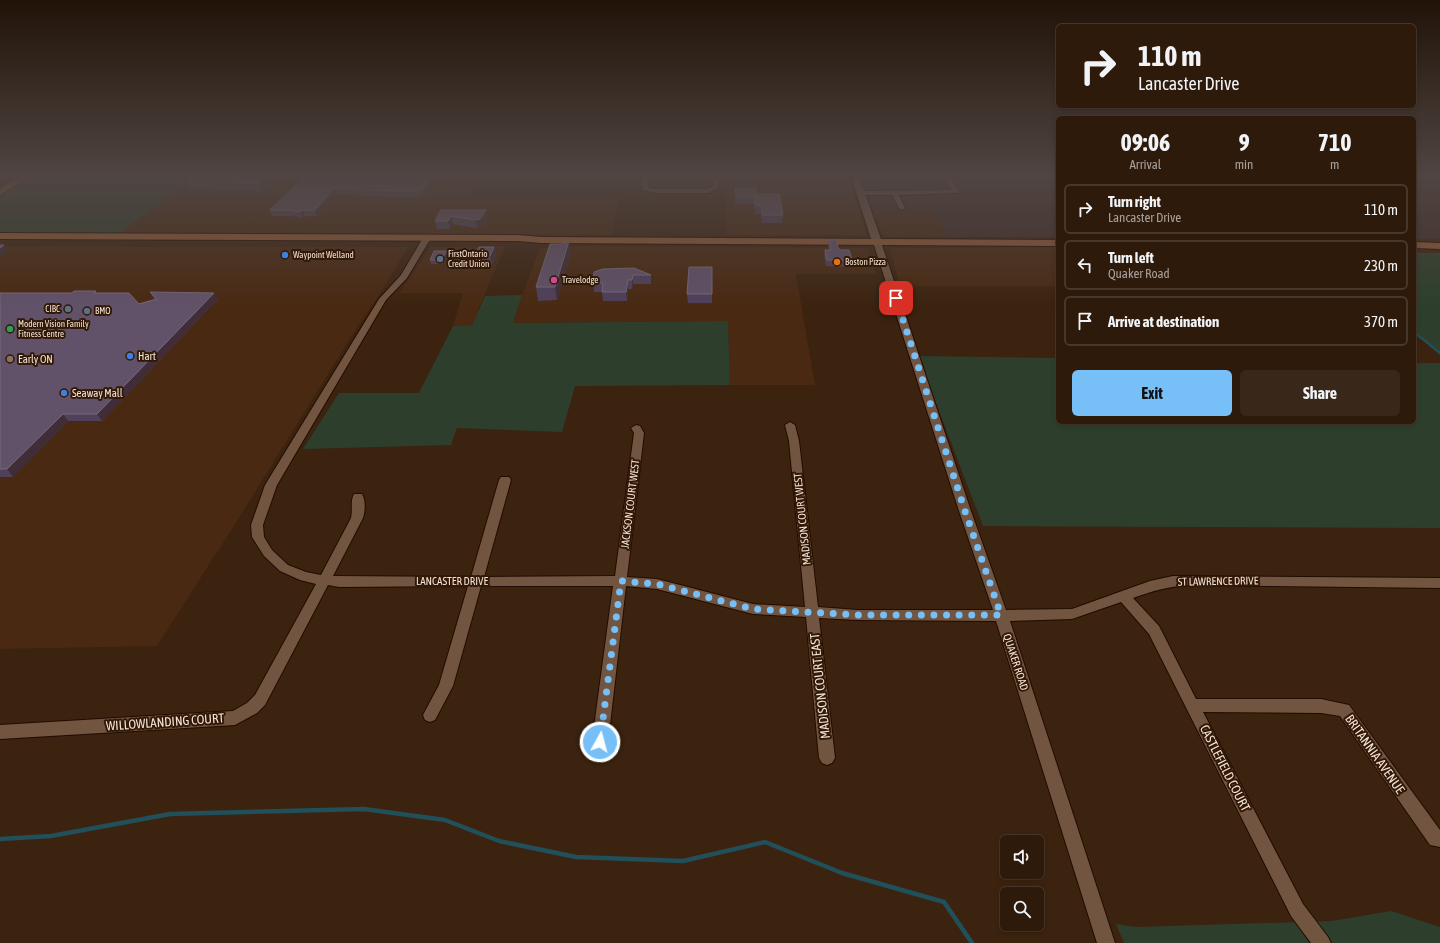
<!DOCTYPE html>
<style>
:root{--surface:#2d1a0b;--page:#392719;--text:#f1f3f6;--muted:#a7a19d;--line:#48382c;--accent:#76c0f7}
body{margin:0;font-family:"Asap Condensed",sans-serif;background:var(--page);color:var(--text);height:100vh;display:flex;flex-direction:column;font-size:15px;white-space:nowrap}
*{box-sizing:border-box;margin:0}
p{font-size:13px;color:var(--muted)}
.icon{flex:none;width:22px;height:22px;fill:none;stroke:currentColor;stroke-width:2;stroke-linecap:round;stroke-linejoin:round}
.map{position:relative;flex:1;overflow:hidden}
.panel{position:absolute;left:1056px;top:116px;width:360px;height:308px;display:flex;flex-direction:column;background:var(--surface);border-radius:6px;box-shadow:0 2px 6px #0003,0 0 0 1px var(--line)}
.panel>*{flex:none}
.top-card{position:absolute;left:1056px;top:24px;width:360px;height:84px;border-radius:6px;box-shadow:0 2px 6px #0003,0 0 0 1px var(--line);background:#2d1a0b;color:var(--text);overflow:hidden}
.fabs{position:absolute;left:1000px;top:835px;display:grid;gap:8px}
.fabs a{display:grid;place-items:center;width:44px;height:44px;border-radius:6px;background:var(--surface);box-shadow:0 2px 6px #0003,0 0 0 1px var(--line);font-size:20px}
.pin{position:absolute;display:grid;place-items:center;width:34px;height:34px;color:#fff;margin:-17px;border-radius:8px;box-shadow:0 2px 6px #0006}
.me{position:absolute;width:44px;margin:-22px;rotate:7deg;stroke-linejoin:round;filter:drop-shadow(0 0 3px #0008)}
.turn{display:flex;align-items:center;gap:14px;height:84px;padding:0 16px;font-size:18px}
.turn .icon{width:52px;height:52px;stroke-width:2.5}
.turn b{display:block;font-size:28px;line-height:34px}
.eta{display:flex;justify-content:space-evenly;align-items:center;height:68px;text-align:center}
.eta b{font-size:24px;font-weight:700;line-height:28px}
.cta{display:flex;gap:8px;margin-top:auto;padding:8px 16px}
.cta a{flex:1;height:46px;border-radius:6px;background:var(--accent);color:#111;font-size:16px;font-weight:700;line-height:46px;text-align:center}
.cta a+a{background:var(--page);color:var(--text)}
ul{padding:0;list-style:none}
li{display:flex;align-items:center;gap:12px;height:50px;margin:0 8px 6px;padding:0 8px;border:2px solid var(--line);border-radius:6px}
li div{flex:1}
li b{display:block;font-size:15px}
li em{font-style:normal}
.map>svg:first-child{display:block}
</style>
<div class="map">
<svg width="1440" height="943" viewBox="0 0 1440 943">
<rect width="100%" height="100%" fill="#3c230f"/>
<g fill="#492911">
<polygon points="197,176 482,176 471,197 619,197 612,235 120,233"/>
<polygon points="727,177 849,177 866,235 726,235"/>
<polygon points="873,211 934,211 946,237 893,237 882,234"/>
<polygon points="0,246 408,247 385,286 351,337 242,513 157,646 0,649"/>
<polygon points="505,246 472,325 453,326 463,293 400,293 430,247"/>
<polygon points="586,246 868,248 876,274 796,274 815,385 730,385 728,321 513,323 522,295 540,248"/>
<polygon points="1058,247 1058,286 900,286 890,248"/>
</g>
<g fill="#3f2c26">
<polygon points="962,176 1058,176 1058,237 946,237 934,211 873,211 862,178 962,178"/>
<rect x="1414" y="176" width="26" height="63"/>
</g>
<g fill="#2d3f2c">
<polygon points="31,176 197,176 120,233 0,233 0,195"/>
<polygon points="1414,253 1440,253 1440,353 1414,331"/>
<polygon points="522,295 513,323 728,321 730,385 575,386 562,432 457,428 451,445 303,449 339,393 419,393 453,326 472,325 485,296"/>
<polygon points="918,356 1058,358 1058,422 1414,422 1414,363 1440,363 1440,528 983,526"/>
<polygon points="1391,911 1440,927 1440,943 1124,943 1116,924 1137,927 1332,921"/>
</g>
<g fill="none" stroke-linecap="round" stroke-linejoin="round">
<polyline stroke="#214f5a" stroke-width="2.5" points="1414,332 1440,353"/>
<polyline stroke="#214f5a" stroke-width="4.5" points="0,839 51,836 170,814 364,809 445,820 499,841 576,857 683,861 765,842 842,873 944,902 972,943"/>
<g stroke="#220b00" stroke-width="2">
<g id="minor">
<polygon points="643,176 649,176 648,188 656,189 707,189 713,186 714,176 720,176 718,188 708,193 656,193 642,190"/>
<polygon points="944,176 950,176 959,192 958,193 899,195 905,208 902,210 899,208 892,195 861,195 858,193 861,191 952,190"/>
<path d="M424,236H427L431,238L407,278L386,300L277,485L263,525L264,537L272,550L288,565L306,572L321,575L351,518C353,510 350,501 354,494H362C366,501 365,511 363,518L333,576L471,577L499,480L501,477H509L511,480L484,577L615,576L634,433L631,428L636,425L640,426L644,433L627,577L657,579L753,604L805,607L789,441L785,425L790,422L795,425L799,441L818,607L858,610H993L959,511L873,242L877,240L881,242L971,511L1006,610L1072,609L1150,581L1173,576L1440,578V588L1190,585C1170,586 1152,591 1133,598L1159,626L1196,699H1321L1349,705L1440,830V847L1430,845L1340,716L1321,713L1203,712L1303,904L1328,937L1331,943H1311L1291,916L1149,634L1121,602L1072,619L1010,621L1115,943H1097L996,621L858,620L819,618L835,758L832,763L827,765L822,763L819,758L806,617L753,614L657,589L626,586L608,742L605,747L600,749L595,747L592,742L613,586H481L453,686L435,720L430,722L425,720L423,715L439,685L468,586L339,587L328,585L265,705L257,713L235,725L0,739V725L233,711L247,703L255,695L316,584L300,580L280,571L264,556L252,537L251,525L265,485L379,299L401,275Z"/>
</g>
</g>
<g stroke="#220b00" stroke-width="2">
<polygon id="tertiary" points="851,176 859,176 882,242 880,244 877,245 872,242"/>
</g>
<g stroke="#220b00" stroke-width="2">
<g id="secondary">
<polygon points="20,176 31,176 0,195 0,188"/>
<polygon points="0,233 518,235 541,237 1058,240 1058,246 541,243 518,241 0,239"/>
<polygon points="1414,242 1440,243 1440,249 1414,248"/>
</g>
</g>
<use href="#minor" fill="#725541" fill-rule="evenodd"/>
<use href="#tertiary" fill="#725541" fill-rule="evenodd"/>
<use href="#secondary" fill="#915935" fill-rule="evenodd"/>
</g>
<g fill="#4f405b">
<polygon points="192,176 275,176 275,178 262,191 238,191 238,190 190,188 187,181"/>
<polygon points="362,176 438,176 425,195 422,195 420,197 357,196 357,194 337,194 317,216 305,216 302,218 292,216 272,216 270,210 360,178"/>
<polygon points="735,188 756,194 783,215 782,223 762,223 761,214 755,214 754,204 735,204"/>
<polygon points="441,210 488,219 482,227 477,228 453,224 450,229 437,229 435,221"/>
<polygon points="829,240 839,250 852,260 851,267 826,266 824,256 825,250 829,250 828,246"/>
<polygon points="562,244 571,253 557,300 538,301 536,287"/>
<polygon points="494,247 496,256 492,264 477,264 475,256"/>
<polygon points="448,255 442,264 431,264 430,260"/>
<polygon points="712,267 712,303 688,303 687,294"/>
<polygon points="603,269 651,275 651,284 633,284 632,289 628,289 627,301 603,301 602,292 594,292 593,283"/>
<polygon points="96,291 97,293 139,304 154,299 150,292 218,299 102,421 68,421 13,477 0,477 0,293 72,293"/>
</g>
<g fill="#402d37">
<polygon points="266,176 275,176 275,178 262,191 259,183"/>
<polygon points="432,176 438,176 425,195 423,189"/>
<polygon points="335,188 337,194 317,216 315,210"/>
<polygon points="420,189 422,195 420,197 419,191"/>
<polygon points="303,210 305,216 302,218 300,212"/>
<polygon points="486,210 488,219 482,227 477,228 475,220"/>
<polygon points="451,216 453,224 450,229 448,221"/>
<polygon points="569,241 571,253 557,300 555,287"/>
<polygon points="4,245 8,251 0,257 0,248"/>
<polygon points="494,247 496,256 492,264 490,256"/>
<polygon points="447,251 448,255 442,264 441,260"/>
<polygon points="633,275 633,284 632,289 632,280"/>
<polygon points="628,280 628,289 627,301 626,292"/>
<polygon points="214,293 218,299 102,421 97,414"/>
<polygon points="63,414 68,421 13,477 7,469"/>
</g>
<g fill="#615269" stroke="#78687a">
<polygon points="192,176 266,176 259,183 235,183 237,182 187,181"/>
<polygon points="362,176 432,176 423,189 420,189 419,191 356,190 357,188 335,188 315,210 303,210 300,212 289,210 270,210 303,178 360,178"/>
<polygon points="735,188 756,188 756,194 779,194 783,215 762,215 762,205 755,205 754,196 736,196"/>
<polygon points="441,210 486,210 480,219 475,220 451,216 448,221 435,221"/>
<polygon points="829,240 836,240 839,250 849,250 852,260 827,260 825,250 831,250"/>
<polygon points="569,241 555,287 536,287 550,244 562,244"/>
<polygon points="0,245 4,245 0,248"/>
<polygon points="479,247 494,247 490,256 475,256"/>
<polygon points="434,251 447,251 441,260 430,260"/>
<polygon points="689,267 712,267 712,294 687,294"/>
<polygon points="634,268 651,275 633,275 632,280 628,280 626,292 602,292 603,283 593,283 594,272 603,269"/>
<polygon points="74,291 96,291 94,293 129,293 139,304 157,299 150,292 214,293 97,414 63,414 7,469 0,469 0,293 72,293"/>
</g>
<linearGradient id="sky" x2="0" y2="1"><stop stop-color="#211308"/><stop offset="0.57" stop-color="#504542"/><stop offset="1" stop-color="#504542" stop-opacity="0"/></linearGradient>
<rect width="1440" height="308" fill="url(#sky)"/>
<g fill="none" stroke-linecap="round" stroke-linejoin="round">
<polyline stroke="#76c0f7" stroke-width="7" stroke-dasharray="0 12.6" points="600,742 621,581 657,584 753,609 858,615 1001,615 965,511 896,298"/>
</g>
<g fill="#3f7fe0" stroke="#311906" stroke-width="1.5">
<circle cx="285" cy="255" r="4"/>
<circle cx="130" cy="356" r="4"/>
<circle cx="64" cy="393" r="4"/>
</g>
<g fill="#5c6f8a" stroke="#311906" stroke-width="1.5">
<circle cx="440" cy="259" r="4"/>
<circle cx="68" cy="309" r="4"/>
<circle cx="87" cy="311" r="4"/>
</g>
<circle fill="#e8710a" stroke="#311906" stroke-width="1.5" cx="837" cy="262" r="4"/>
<circle fill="#d1479c" stroke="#311906" stroke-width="1.5" cx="554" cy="280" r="4"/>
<circle fill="#2e9e5b" stroke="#311906" stroke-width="1.5" cx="10" cy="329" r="4"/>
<circle fill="#8d6e63" stroke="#311906" stroke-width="1.5" cx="10" cy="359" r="4"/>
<g text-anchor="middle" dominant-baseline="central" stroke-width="4" stroke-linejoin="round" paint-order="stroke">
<g font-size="9" fill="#f4e3d7" stroke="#311906" text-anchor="start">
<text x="448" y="254">FirstOntario<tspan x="448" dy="10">Credit Union</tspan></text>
<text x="293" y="255">Waypoint Welland</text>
<text x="845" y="262">Boston Pizza</text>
<text x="562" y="280">Travelodge</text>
<text x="60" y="309" text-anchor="end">CIBC</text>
<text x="95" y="311">BMO</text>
<text x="18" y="324">Modern Vision Family<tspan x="18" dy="10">Fitness Centre</tspan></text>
</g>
<g font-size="11" fill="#f4e3d7" stroke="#311906" text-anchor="start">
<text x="138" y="356">Hart</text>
<text x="18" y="359">Early ON</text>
<text x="72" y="393">Seaway Mall</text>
</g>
<g font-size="11" fill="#f4e3d7" stroke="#311906">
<text transform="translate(630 504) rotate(-83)">JACKSON COURT WEST</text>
<text transform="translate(802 519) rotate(-96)">MADISON COURT WEST</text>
<text x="452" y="581">LANCASTER DRIVE</text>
<text transform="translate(1218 581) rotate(-1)">ST LAWRENCE DRIVE</text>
<text transform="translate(1016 662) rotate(72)">QUAKER ROAD</text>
</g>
<g font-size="13" fill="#f4e3d7" stroke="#311906">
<text transform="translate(820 686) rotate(-96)">MADISON COURT EAST</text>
<text transform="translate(165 722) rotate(-4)">WILLOWLANDING COURT</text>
<text transform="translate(1375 754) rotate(55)">BRITANNIA AVENUE</text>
<text transform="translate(1225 768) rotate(63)">CASTLEFIELD COURT</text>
</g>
</g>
</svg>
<div class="fabs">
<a><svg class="icon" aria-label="sound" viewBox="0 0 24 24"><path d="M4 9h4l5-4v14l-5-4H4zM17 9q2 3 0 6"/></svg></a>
<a><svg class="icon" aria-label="search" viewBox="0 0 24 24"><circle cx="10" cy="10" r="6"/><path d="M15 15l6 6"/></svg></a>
</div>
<div class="pin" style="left:896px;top:298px;background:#d93025"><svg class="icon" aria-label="arrive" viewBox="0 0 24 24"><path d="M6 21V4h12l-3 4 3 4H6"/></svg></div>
<svg class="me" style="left:600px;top:742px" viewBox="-20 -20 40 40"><circle r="17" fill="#76c0f7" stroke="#fff" stroke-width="3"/><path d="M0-11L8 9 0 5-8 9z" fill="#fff"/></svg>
<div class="top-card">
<div class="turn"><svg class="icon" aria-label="right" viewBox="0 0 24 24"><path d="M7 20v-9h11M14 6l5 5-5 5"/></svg><div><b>110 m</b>Lancaster Drive</div></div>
</div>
<section class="panel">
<div class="eta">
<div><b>09:06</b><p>Arrival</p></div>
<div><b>9</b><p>min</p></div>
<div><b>710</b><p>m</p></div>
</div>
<ul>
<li><svg class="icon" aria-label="right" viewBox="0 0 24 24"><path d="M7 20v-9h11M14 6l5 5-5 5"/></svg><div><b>Turn right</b><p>Lancaster Drive</p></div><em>110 m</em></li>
<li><svg class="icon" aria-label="left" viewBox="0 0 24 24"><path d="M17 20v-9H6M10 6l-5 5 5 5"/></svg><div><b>Turn left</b><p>Quaker Road</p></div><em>230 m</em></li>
<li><svg class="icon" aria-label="arrive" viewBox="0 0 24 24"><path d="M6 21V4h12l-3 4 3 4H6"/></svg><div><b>Arrive at destination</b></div><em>370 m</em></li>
</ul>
<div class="cta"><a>Exit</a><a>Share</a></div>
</section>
</div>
